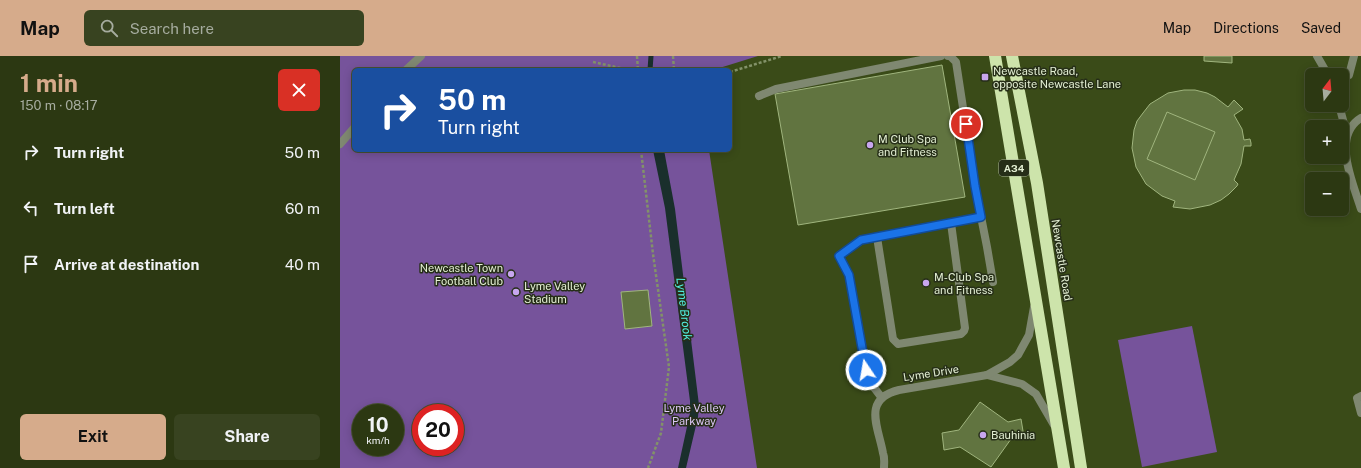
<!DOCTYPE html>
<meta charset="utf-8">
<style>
:root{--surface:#2c3812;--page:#384320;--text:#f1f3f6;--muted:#a6ac9f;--line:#485232;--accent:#d6ab8b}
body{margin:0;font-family:"Public Sans",sans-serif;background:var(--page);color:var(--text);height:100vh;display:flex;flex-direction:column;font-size:15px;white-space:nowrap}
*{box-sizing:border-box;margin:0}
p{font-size:13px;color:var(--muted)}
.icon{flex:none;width:22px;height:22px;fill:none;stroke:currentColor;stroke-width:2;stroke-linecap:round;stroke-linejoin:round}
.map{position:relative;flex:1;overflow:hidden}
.drawer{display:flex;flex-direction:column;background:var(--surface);width:340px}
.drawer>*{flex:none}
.top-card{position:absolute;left:12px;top:12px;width:380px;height:84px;border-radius:6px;box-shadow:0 2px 10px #0003,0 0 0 1px var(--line);background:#1a4fa0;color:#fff;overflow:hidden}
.needle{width:26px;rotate:16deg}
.tools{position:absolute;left:965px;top:12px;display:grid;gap:8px}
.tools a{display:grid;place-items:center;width:44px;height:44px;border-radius:6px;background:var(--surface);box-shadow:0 2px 10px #0003,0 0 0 1px var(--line);font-size:20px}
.speed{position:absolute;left:12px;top:348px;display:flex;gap:8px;font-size:20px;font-weight:700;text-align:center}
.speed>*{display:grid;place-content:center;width:52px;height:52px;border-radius:50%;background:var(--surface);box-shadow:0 2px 10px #0003,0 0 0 1px var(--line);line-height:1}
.speed small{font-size:10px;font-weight:400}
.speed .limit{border:6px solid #d22;background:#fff;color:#111}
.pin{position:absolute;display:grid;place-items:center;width:34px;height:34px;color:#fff;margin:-17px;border:2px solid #fff;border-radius:50%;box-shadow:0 1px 4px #0007}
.me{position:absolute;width:44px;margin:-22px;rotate:348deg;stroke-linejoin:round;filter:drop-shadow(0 0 3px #0008)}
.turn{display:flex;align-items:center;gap:14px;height:84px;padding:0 20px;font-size:18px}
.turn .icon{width:52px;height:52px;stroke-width:2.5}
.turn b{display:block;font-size:28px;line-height:34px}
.round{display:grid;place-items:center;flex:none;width:42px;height:42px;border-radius:6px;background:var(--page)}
.summary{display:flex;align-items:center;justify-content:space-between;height:68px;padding:0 20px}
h1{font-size:24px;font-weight:700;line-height:30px;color:var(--accent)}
.cta{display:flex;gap:8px;margin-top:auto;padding:8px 20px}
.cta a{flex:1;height:46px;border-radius:6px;background:var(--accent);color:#111;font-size:16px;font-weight:700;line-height:46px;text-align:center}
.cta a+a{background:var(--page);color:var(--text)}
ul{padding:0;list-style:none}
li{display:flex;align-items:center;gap:12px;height:56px;padding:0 20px}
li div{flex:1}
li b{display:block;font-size:15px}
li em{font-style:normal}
header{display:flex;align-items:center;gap:24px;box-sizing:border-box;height:56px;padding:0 20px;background:var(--accent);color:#111}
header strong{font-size:19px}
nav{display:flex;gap:22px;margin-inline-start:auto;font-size:14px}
.search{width:280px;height:36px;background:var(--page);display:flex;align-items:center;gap:10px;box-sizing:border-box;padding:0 14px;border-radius:6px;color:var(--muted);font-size:15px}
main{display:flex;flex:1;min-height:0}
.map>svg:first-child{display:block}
</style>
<header>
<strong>Map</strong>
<div class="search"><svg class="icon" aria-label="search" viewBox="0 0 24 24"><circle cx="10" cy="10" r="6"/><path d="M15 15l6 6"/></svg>Search here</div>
<nav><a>Map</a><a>Directions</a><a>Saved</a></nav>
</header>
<main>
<section class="drawer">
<div class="summary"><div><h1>1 min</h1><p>150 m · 08:17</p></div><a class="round" style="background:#d93025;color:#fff"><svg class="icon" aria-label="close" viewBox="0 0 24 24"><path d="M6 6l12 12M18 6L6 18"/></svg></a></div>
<ul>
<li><svg class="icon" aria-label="right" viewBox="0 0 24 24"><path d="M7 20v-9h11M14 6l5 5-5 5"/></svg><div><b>Turn right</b></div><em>50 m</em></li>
<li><svg class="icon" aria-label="left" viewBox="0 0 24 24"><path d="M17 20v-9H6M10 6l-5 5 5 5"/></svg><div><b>Turn left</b></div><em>60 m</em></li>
<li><svg class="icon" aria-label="arrive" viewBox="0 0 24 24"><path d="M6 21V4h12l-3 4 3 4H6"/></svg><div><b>Arrive at destination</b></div><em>40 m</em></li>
</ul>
<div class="cta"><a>Exit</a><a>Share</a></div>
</section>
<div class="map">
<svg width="1021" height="412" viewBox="0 0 1021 412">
<rect width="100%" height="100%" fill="#3a4b18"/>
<g fill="#76539b" fill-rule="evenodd">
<path d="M0,0H418L373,14H14V94H369L417,412H0ZM21,357H55V391H21ZM81,357H115V391H81Z"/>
<polygon points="852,270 877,396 802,411 778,284"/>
</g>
<polygon fill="#1a2f2c" points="313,94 324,94 335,153 359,349 358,361 346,412 338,412 350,357 350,345 325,152"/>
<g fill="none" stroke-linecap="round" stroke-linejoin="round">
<polyline stroke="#1a2f2c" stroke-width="5" points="310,14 311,0"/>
</g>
<g fill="#617440" stroke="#a0b57e">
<polygon points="864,0 892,0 892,7 864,5"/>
<polygon points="602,9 625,141 458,169 435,38"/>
<polygon points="844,34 855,34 867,37 875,41 888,51 894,44 903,53 894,59 902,73 904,84 910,83 911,87 911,90 904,90 901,108 894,124 898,128 897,130 889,138 881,144 870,149 850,153 833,151 835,145 822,140 806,128 796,111 792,92 794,74 797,65 803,57 810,48 828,37"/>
<polygon points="827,56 875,76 855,124 807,103"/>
<polygon points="308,234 312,270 285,273 281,236"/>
<polygon points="640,346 668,366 681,363 684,381 671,383 651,411 620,391 604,394 602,377 619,374"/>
</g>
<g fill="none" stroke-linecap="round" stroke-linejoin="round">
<g stroke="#839269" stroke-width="2.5" stroke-dasharray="3 2" stroke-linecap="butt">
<polyline points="297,0 298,14"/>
<polyline points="333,0 334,14"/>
<polyline points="253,6 289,14"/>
<polyline points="390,16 442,0"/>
<polyline points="301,94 313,198 329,311 321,377 308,412"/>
</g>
<g stroke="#7f8871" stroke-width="8">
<polyline points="608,0 610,0 616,6 635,130 647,191 653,226"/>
<polyline points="977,0 988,19"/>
<polyline points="66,14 81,0"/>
<polyline points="1009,19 1014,0"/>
<polyline points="419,40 436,33 601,0"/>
<polyline points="999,49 1007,79"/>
<path d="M1021,62C991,80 1013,127 1021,153"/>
<polyline points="0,88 14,72"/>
<polyline points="537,181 553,283 558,288 621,278 624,275 625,272 611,167"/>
<polyline points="1021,340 1017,342 1021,357"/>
<polyline points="542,342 532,329 526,314 509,219 499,200 521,184 641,161"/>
</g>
<g stroke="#7f8871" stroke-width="8">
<polyline points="647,319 682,328 696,338 714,369"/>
<path d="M544,412C544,407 545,402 543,397C538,370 522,343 559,334L647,319L670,306L678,299L689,279L694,251"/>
</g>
<g stroke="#cde4ab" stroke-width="12">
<polyline points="655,0 724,412"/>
<polyline points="672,0 697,127 741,412"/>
</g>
</g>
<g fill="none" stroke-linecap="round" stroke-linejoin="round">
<g stroke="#114b97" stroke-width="10">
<polyline id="route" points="526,314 509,219 499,200 521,184 641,161 635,130 626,68"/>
</g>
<use href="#route" stroke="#1a73e8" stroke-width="7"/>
</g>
<g fill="#c8a6ef" stroke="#262e18" stroke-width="1.5">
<rect x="641" y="17" width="8" height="8" rx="2"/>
<circle cx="530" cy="89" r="4"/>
<circle cx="171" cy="218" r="4"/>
<circle cx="586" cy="227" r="4"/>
<circle cx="176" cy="236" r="4"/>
<circle cx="643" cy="379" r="4"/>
</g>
<g text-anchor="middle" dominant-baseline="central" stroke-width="3" stroke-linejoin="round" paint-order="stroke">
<rect fill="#262e18" stroke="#aab59b" stroke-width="1" x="659" y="104" width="30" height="16" rx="3"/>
<g font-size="10" font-weight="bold" fill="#e3efd3">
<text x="674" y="112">A34</text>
</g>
<g font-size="11" fill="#e3efd3" stroke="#262e18" text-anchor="start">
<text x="653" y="15">Newcastle Road,<tspan x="653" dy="13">opposite Newcastle Lane</tspan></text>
<text x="538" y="83">M Club Spa<tspan x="538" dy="13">and Fitness</tspan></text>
<text x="163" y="212" text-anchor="end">Newcastle Town<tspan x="163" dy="13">Football Club</tspan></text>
<text x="594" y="221">M-Club Spa<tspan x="594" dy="13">and Fitness</tspan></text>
<text x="184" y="230">Lyme Valley<tspan x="184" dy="13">Stadium</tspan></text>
<text x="651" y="379">Bauhinia</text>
</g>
<g font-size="11" fill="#e3efd3" stroke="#262e18">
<text transform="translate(722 204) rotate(81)">Newcastle Road</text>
<text transform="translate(591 317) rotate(-9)">Lyme Drive</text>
</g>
<g font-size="11" fill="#ddc8f6" stroke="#262e18">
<text x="354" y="352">Lyme Valley<tspan x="354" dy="13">Parkway</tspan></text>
</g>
<g font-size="12" font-style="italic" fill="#51f0e0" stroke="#262e18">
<text transform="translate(344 253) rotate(83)">Lyme Brook</text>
</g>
</g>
</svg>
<div class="tools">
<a><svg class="needle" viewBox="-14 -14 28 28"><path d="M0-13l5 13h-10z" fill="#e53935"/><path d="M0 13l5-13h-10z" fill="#a6ac9f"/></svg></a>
<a>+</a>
<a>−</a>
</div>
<div class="speed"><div>10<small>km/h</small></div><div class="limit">20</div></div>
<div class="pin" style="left:626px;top:68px;background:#d93025"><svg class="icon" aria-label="arrive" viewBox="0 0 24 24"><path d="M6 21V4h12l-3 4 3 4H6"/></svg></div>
<svg class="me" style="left:526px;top:314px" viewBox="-20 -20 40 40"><circle r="17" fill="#1a73e8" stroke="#fff" stroke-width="3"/><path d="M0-11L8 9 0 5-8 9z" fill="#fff"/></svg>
<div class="top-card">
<div class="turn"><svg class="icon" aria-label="right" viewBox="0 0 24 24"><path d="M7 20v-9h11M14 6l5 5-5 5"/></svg><div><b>50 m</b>Turn right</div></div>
</div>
</div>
</main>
